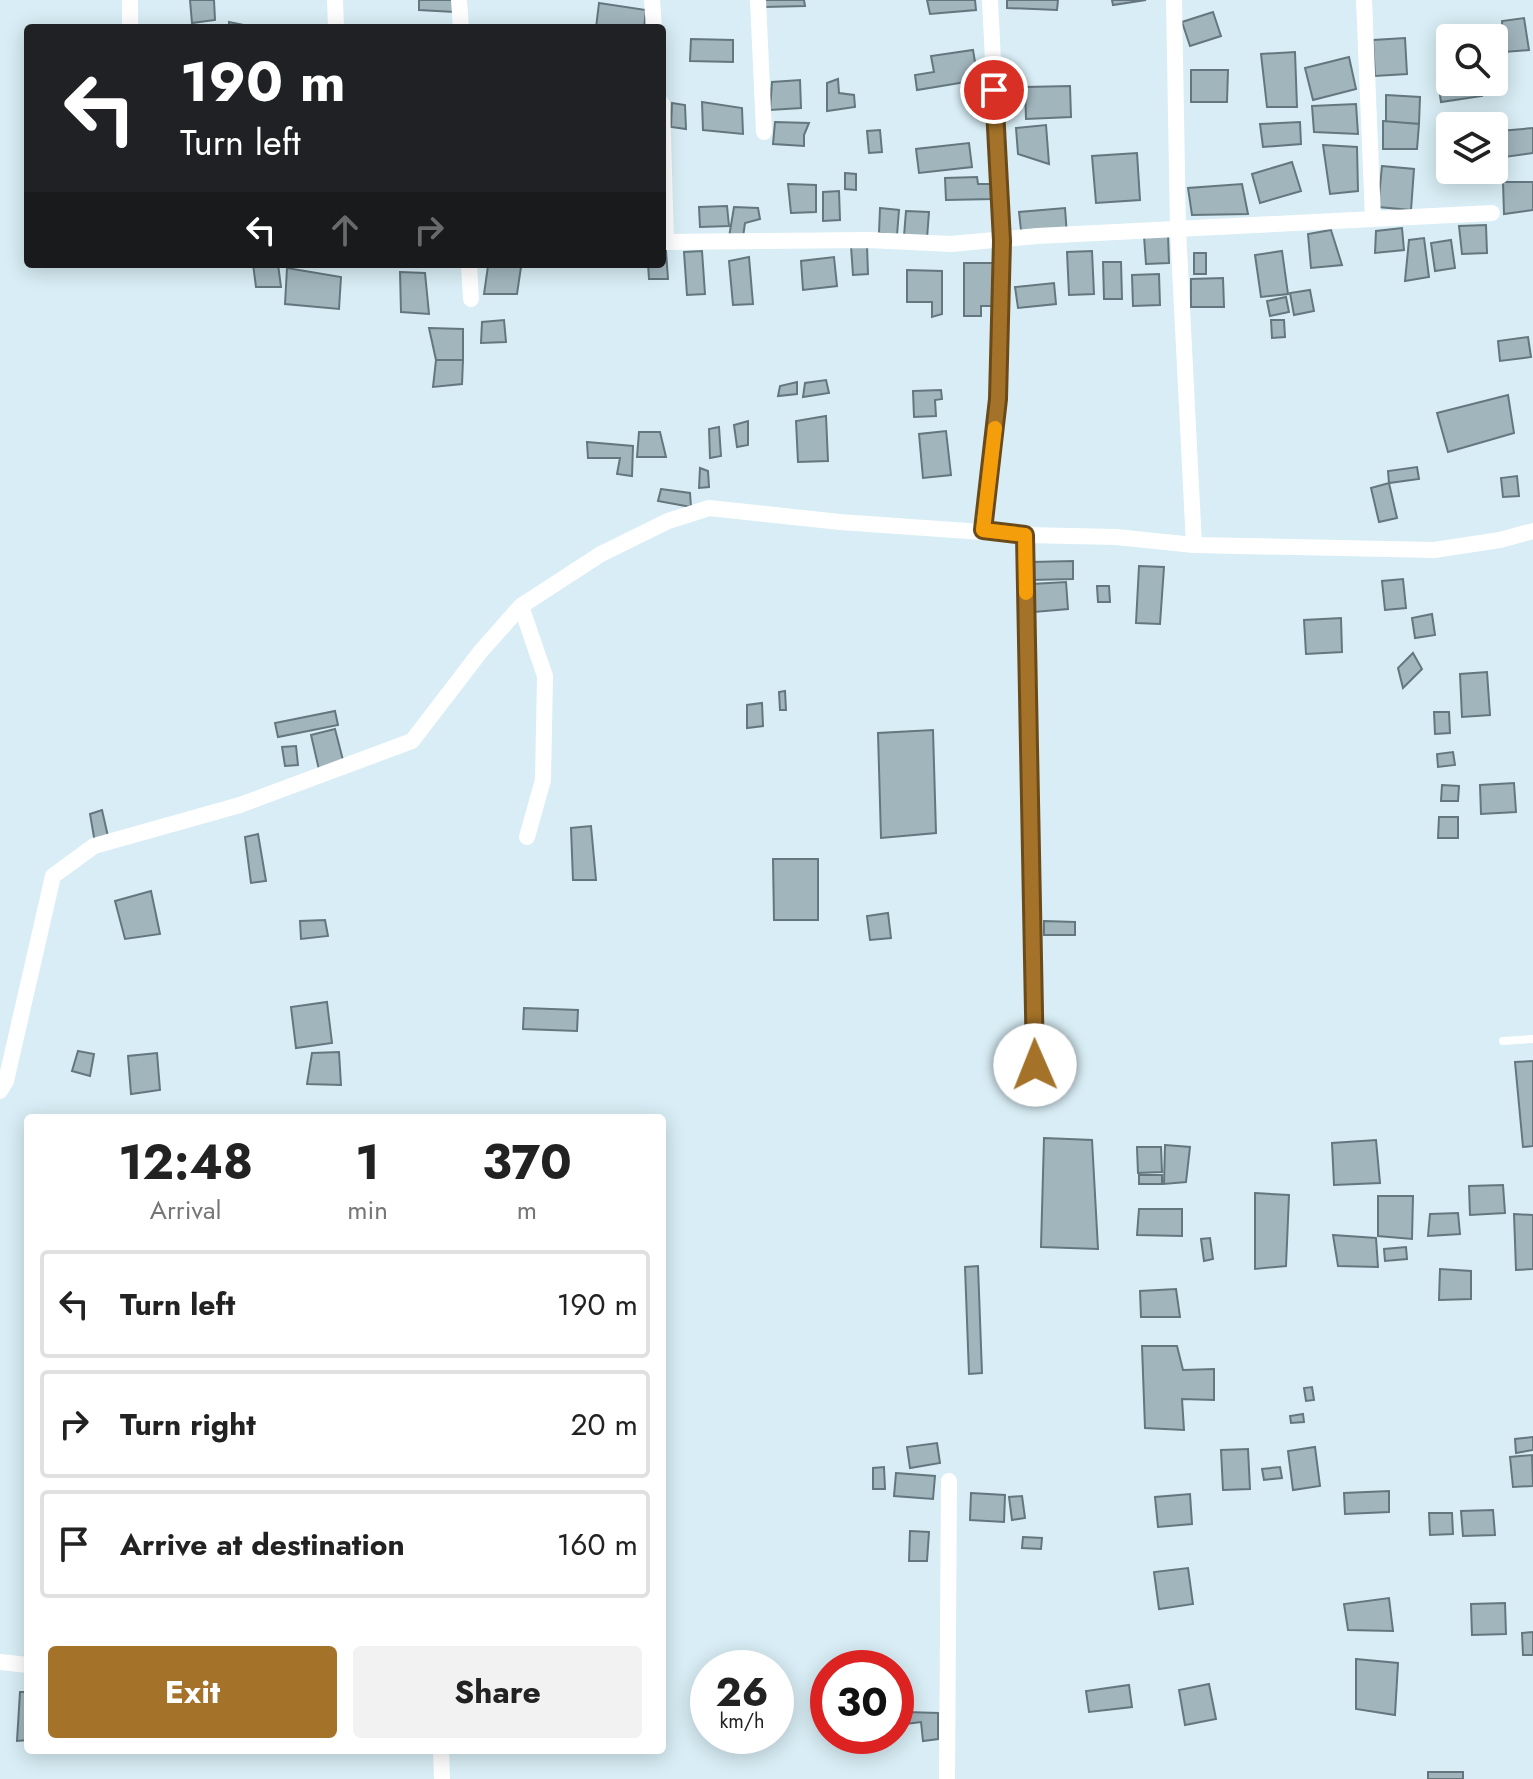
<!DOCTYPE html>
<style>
:root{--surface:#fff;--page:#f2f2f2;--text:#222;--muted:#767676;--line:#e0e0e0;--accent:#a47228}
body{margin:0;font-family:Jost,sans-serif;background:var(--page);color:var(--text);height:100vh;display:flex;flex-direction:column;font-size:30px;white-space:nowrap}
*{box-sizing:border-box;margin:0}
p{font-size:26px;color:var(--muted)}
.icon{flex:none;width:44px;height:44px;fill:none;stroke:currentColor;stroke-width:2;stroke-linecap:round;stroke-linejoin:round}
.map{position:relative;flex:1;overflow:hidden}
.panel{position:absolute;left:24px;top:1114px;width:642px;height:640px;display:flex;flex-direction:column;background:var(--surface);border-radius:8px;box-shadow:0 4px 20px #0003}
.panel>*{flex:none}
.hud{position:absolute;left:24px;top:24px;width:642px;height:244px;border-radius:8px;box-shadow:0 4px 20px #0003;background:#202124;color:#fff;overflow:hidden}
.tools{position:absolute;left:1436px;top:24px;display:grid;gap:16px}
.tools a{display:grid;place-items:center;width:72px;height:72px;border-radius:8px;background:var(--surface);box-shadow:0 4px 20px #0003;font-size:40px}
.speed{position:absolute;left:690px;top:1650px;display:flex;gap:16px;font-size:40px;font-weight:700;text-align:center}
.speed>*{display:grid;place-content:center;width:104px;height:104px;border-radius:50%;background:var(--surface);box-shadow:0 4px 20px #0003;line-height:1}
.speed small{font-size:20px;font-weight:400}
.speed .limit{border:12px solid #d22;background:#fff;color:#111}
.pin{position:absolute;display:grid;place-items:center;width:68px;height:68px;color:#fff;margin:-34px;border:4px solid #fff;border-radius:50%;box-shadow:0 2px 8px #0007}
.me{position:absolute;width:88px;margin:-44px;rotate:359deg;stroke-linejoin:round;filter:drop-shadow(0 0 6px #0008)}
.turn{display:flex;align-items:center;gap:28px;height:168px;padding:0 24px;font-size:36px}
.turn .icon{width:104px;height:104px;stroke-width:2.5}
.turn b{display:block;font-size:56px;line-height:68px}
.lanes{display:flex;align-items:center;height:76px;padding:0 24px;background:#0003;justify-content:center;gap:40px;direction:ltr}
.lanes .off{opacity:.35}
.eta{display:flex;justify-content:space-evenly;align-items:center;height:136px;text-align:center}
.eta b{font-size:48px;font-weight:700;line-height:56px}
.button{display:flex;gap:16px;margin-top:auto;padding:16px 24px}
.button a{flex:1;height:92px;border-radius:8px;background:var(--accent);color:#fff;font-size:32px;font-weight:700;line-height:92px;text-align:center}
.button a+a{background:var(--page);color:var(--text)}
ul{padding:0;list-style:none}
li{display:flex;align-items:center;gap:24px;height:108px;margin:0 16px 12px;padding:0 8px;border:4px solid var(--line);border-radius:8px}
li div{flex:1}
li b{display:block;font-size:30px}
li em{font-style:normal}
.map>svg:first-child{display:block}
</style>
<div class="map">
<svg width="1533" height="1779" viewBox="0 0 1533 1779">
<rect width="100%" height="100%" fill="#d8edf5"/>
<g fill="#a1b5bd" stroke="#64777e" stroke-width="2">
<polygon points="190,0 214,0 215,20 192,23"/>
<polygon points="419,0 453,0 454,12 419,10"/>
<polygon points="765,0 804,0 805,6 765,7"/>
<polygon points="927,0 975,0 976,10 930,14"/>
<polygon points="1007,0 1058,0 1057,10 1007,8"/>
<polygon points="1112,0 1146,0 1113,5"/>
<polygon points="599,3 646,10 644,28 596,28"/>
<polygon points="1213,12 1221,36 1190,46 1182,22"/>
<polygon points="1524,18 1529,50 1504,52 1502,21"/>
<polygon points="229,22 258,28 229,28"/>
<polygon points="1405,38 1407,74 1375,76 1373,40"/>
<polygon points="691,39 733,40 733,62 690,61"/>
<polygon points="973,50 978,80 917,90 915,75 934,72 931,56"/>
<polygon points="1295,52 1297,107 1267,107 1261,54"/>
<polygon points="1349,57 1356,89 1313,100 1305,68"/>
<polygon points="1191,70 1228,70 1227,102 1191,102"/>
<polygon points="1450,72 1450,82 1480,82 1482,96 1441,102 1437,74"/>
<polygon points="838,79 839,93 854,95 855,107 827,111 827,83"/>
<polygon points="800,80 801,108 770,110 772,82"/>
<polygon points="1070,86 1071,117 1026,119 1025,87"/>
<polygon points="1386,95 1420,97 1419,124 1386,123"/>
<polygon points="702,102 742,108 743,134 703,130"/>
<polygon points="672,103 685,105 686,129 671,127"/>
<polygon points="1356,104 1358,134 1314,132 1312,106"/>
<polygon points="1383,121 1419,124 1417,149 1383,149"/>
<polygon points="775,122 809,123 804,135 804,146 773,144"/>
<polygon points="1300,122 1301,144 1263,147 1260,124"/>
<polygon points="1046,125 1049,164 1018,154 1016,128"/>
<polygon points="1533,128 1533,153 1505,157 1500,131"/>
<polygon points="880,130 882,152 869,153 867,131"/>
<polygon points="1443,137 1450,137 1450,170 1444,170"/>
<polygon points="969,143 972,167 919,173 916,149"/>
<polygon points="1323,145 1357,147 1358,191 1330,194"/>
<polygon points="1137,153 1140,200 1096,203 1092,156"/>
<polygon points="1292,162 1301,191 1260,203 1252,174"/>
<polygon points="1382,166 1414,169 1411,210 1378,207"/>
<polygon points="845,173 856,174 856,190 845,189"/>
<polygon points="977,177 978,184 992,184 993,199 946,200 945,178"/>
<polygon points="1503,182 1533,182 1533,210 1504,214"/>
<polygon points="788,184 816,185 816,212 791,213"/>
<polygon points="1242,184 1248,214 1192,215 1188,188"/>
<polygon points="839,191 840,220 823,221 823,192"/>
<polygon points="727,206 729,226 700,227 699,207"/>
<polygon points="734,207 758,208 760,219 745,223 743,237 729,237"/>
<polygon points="880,208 899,210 897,235 879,233"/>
<polygon points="1065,208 1067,235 1022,239 1019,212"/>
<polygon points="906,211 929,212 927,238 904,236"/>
<polygon points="1486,225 1487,253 1462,254 1459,226"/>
<polygon points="1402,228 1404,250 1375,253 1376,231"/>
<polygon points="1331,230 1342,265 1311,268 1308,234"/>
<polygon points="1168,234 1169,263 1146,264 1144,236"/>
<polygon points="1424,238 1429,277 1405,281 1409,240"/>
<polygon points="1451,240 1455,268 1435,271 1431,243"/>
<polygon points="867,245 868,274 853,275 851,246"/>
<polygon points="662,251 666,251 668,279 649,279 648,264 662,264"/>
<polygon points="702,251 705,294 687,295 684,252"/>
<polygon points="1092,251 1094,294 1069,295 1067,252"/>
<polygon points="1282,251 1288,294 1261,297 1255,255"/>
<rect x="1194" y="253" width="12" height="21"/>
<polygon points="749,257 753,304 733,305 729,261"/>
<polygon points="834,257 837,286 803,290 801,261"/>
<polygon points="1103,262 1121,262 1122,299 1104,299"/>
<polygon points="964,263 994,263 994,306 981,306 981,316 964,316"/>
<polygon points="253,264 278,264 281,287 256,287"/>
<polygon points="488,266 521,267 517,294 484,294"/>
<polygon points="287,268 341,277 339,309 285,304"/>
<polygon points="907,270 942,271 942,314 932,317 932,302 907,302"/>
<polygon points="400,272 425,273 429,314 401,312"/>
<polygon points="1159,274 1160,305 1133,306 1132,275"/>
<polygon points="1223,278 1224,307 1191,307 1191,279"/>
<polygon points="1054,283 1056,304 1018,308 1015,287"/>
<polygon points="1310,290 1314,311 1294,315 1290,293"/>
<polygon points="1286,297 1289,312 1270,316 1267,301"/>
<polygon points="504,320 506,342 481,343 482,322"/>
<polygon points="1271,320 1284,320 1285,337 1272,338"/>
<polygon points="429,328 463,329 463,360 436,360"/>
<polygon points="1528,337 1531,357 1500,361 1498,341"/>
<polygon points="436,360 463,360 462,384 433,387"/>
<polygon points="826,380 829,393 803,397 805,383"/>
<polygon points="797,382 797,394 778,396 780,386"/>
<polygon points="941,390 942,399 935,400 936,416 914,417 913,391"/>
<polygon points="1508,395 1514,433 1448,452 1437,413"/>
<polygon points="826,416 828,461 798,462 796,421"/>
<polygon points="748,421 748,445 737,447 734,425"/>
<polygon points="719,427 721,456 710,458 709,429"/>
<polygon points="946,431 951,475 923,478 919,434"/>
<polygon points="639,432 660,432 666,457 637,457"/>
<polygon points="587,442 633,446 632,476 617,474 620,458 588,458"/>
<polygon points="1417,467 1419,479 1389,483 1388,471"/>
<polygon points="700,468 708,471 709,487 699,488"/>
<polygon points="1517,476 1519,496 1503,497 1501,478"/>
<polygon points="1389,483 1397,518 1379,522 1371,488"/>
<polygon points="661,489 690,493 691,507 658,501"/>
<polygon points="1073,561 1073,579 1031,580 1031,562"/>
<polygon points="1139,566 1164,567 1160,624 1136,623"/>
<polygon points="1403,579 1406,608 1385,610 1382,581"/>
<polygon points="1066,582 1068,609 1034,612 1032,584"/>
<polygon points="1097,586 1109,586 1110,602 1098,602"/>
<polygon points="1432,614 1435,635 1415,638 1412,618"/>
<polygon points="1341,618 1342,652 1306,654 1304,620"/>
<polygon points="1413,653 1422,669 1403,688 1398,668"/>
<polygon points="1487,672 1490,715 1462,717 1460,674"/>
<polygon points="785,691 786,710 780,710 779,692"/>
<polygon points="762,703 763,726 747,728 747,705"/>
<polygon points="335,711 338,725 278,737 275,723"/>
<polygon points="1434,712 1449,712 1450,733 1435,734"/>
<polygon points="335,729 345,768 320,774 311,735"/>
<polygon points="933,730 936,833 881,838 878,733"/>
<polygon points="296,746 298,765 285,766 282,747"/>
<polygon points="1453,752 1455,765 1438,767 1437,754"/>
<polygon points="1514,783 1516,812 1481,814 1480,785"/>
<polygon points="1442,785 1459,786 1458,801 1441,801"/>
<polygon points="102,810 109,841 95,843 90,814"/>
<polygon points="1439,817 1458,817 1458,838 1438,838"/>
<polygon points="591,826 596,880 573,880 571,828"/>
<polygon points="258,834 266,881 251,883 245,837"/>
<polygon points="773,859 818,859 818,920 774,920"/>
<polygon points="151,891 160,934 125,939 115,901"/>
<polygon points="888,913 891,938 870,940 867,916"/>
<polygon points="325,920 328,936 301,939 300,921"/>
<polygon points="1044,921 1075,922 1075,935 1044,935"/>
<polygon points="327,1002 332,1043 296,1048 291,1007"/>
<polygon points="524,1008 578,1010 577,1031 523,1029"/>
<polygon points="78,1051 94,1054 90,1076 72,1071"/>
<polygon points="339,1052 341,1085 307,1084 312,1053"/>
<polygon points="157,1053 160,1090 131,1094 128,1056"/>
<polygon points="1533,1061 1533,1146 1523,1147 1515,1062"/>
<polygon points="1044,1138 1092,1140 1098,1249 1041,1247"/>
<polygon points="1376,1140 1380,1183 1334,1185 1332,1143"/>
<polygon points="1165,1145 1190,1147 1186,1182 1164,1184"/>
<polygon points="1137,1147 1161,1147 1162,1172 1138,1173"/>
<rect x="1139" y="1175" width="23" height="9"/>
<polygon points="1503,1185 1505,1213 1470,1215 1469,1186"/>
<polygon points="1255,1193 1289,1195 1286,1266 1255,1269"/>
<polygon points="1378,1196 1413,1196 1412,1239 1378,1236"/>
<polygon points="1139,1209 1182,1209 1182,1236 1137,1235"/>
<polygon points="1458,1213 1460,1234 1428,1236 1430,1214"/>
<polygon points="1514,1214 1533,1215 1533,1269 1516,1270"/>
<polygon points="1333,1235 1376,1238 1378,1267 1338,1266"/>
<polygon points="1210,1238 1213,1259 1204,1261 1201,1239"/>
<polygon points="1406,1247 1407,1259 1385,1261 1384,1249"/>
<polygon points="978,1266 982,1373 969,1374 965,1267"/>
<polygon points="1440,1269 1471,1271 1471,1299 1439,1300"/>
<polygon points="1176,1289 1180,1317 1141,1317 1140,1291"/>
<polygon points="1142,1346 1177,1346 1183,1370 1214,1369 1214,1400 1182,1399 1184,1430 1145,1428"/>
<polygon points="1312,1387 1314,1400 1306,1401 1304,1388"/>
<polygon points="1303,1414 1304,1422 1291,1423 1290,1416"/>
<polygon points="1533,1437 1533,1450 1516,1453 1515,1439"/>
<polygon points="937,1443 940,1463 910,1468 907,1447"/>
<polygon points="1315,1447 1320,1486 1293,1490 1288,1451"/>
<polygon points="1248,1449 1250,1489 1223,1490 1221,1450"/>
<polygon points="1532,1455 1533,1486 1513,1487 1510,1457"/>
<polygon points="884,1467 885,1489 873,1489 873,1468"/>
<polygon points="1280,1467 1282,1478 1264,1480 1262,1469"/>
<polygon points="896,1473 935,1476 933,1499 894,1496"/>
<polygon points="1389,1491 1389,1512 1345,1514 1344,1493"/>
<polygon points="971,1493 1005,1495 1004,1522 970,1520"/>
<polygon points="1190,1494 1192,1524 1158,1527 1155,1497"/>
<polygon points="1022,1496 1025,1518 1012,1520 1009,1497"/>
<polygon points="1493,1510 1495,1535 1463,1536 1461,1511"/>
<polygon points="1429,1513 1452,1513 1453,1534 1430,1535"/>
<polygon points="910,1531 929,1532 927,1561 909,1561"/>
<polygon points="1023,1537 1042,1538 1041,1549 1022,1548"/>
<polygon points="1188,1568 1193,1604 1159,1609 1154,1572"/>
<polygon points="1389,1598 1393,1631 1348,1630 1344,1604"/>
<polygon points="1505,1603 1506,1634 1472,1635 1471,1604"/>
<polygon points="1533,1632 1533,1655 1523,1655 1522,1633"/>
<polygon points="1356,1659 1398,1663 1395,1715 1356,1709"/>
<polygon points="1209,1684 1216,1719 1185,1725 1179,1690"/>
<polygon points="1129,1685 1132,1707 1089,1712 1086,1691"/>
<polygon points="20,1692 28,1692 28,1740 17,1741"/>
<polygon points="906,1712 938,1713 938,1739 923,1741 921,1722 905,1724"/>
<rect x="1428" y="1772" width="35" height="7"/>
</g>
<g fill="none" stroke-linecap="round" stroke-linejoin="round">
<polyline stroke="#fff" stroke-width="8" points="1503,1041 1533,1039"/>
<g stroke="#fff" stroke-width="16">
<polyline points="130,0 130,28"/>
<polyline points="335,0 336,28"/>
<polyline points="459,0 461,28"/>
<polyline points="652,0 654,28"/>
<polyline points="758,0 764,132"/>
<polyline points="1174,0 1178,229 1194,545"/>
<polyline points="1364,0 1373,218"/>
<polyline points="662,104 666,242"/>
<polyline points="662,242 868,240 951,244 1037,236 1492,213"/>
<polyline points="469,264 471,299"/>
<polyline points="983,530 998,399 1002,241 990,0"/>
<polyline points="1025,535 1035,1065"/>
<polyline points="521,606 545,676 543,780 527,837"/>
<polyline points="0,1091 6,1081 53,876 94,846 240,805 412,741 481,651 521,606 601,554 668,521 709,508 840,522 1025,535 1116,537 1194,545 1434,550 1500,540 1533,531"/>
<polyline points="0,1662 28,1665"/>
<polyline points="441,1750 442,1779"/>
<polyline points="947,1779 949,1481"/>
</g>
</g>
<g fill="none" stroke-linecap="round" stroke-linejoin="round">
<g stroke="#6b4a1a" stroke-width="20">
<polyline id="route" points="994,90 1002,241 998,399 983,530 1025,535 1035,1065"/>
</g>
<use href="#route" stroke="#a47228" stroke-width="14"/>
<polyline stroke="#f59e0b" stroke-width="14" points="995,428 983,530 1025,535 1026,593"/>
</g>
</svg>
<div class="tools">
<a><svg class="icon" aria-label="search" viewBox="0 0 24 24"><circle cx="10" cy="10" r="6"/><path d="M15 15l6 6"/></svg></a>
<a><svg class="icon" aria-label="layers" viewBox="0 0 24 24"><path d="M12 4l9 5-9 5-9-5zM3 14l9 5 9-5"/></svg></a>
</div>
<div class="speed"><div>26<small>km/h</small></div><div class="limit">30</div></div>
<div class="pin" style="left:994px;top:90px;background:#d93025"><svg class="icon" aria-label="arrive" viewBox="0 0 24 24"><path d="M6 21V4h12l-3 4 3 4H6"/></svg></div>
<svg class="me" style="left:1035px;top:1065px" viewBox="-20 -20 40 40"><circle r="19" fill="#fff"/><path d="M0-13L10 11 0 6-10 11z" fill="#a47228"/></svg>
<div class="hud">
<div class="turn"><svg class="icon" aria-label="left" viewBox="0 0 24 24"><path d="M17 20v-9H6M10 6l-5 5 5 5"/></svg><div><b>190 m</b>Turn left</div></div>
<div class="lanes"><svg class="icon" aria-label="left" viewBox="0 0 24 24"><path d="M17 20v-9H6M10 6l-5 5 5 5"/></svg><svg class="icon off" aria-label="ahead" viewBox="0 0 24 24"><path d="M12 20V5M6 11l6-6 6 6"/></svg><svg class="icon off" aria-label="right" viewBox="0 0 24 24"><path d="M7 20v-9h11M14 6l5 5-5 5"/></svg></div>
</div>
<section class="panel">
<div class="eta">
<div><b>12:48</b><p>Arrival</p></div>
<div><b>1</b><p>min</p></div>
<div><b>370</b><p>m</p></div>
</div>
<ul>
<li><svg class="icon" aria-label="left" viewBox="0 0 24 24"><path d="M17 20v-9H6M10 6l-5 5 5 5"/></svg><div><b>Turn left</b></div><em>190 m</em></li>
<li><svg class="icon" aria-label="right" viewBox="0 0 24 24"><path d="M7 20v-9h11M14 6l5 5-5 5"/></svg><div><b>Turn right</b></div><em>20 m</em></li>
<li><svg class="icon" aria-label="arrive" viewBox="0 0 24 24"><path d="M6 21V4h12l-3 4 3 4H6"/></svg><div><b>Arrive at destination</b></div><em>160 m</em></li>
</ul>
<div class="button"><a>Exit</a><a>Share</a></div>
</section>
</div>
